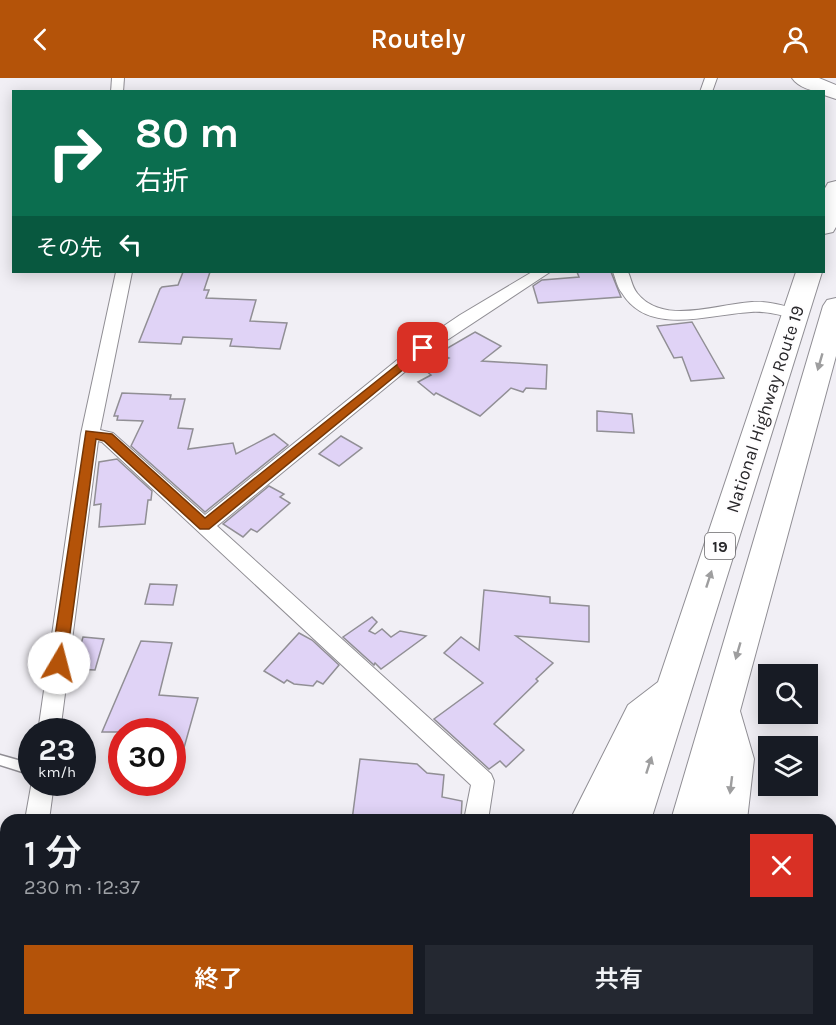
<!DOCTYPE html>
<html lang="ja">
<meta charset="utf-8">
<style>
:root{--surface:#171b24;--page:#242831;--text:#f1f3f6;--muted:#9ea1a6;--accent:#b45309}
body{margin:0;font-family:Karla,"Noto Sans JP",sans-serif;background:var(--page);color:var(--text);height:100vh;display:flex;flex-direction:column;font-size:22px;white-space:nowrap}
*{box-sizing:border-box;margin:0}
p{font-size:20px;color:var(--muted)}
.icon{flex:none;width:33px;height:33px;fill:none;stroke:currentColor;stroke-width:2;stroke-linecap:round;stroke-linejoin:round}
.map{position:relative;flex:1;overflow:hidden}
.sheet{position:absolute;left:0px;top:736px;width:837px;height:212px;display:flex;flex-direction:column;background:var(--surface);border-radius:18px 18px 0 0;box-shadow:0 3px 15px #0003}
.sheet>*{flex:none}
.guide{position:absolute;left:12px;top:12px;width:813px;height:183px;border-radius:0px;box-shadow:0 3px 15px #0003;background:#0b6e4f;color:#fff;overflow:hidden}
.buttons{position:absolute;left:758px;top:586px;display:grid;gap:12px}
.buttons a{display:grid;place-items:center;width:60px;height:60px;border-radius:0px;background:var(--surface);box-shadow:0 3px 15px #0003;font-size:30px}
.speed{position:absolute;left:18px;top:640px;display:flex;gap:12px;font-size:30px;font-weight:700;text-align:center}
.speed>*{display:grid;place-content:center;width:78px;height:78px;border-radius:50%;background:var(--surface);box-shadow:0 3px 15px #0003;line-height:1}
.speed small{font-size:15px;font-weight:400}
.speed .limit{border:9px solid #d22;background:#fff;color:#111}
.pin{position:absolute;display:grid;place-items:center;width:51px;height:51px;color:#fff;margin:-26px;border-radius:12px;box-shadow:0 3px 9px #0006}
.me{position:absolute;width:66px;margin:-33px;rotate:8deg;stroke-linejoin:round;filter:drop-shadow(0 0 4px #0008)}
.turn{display:flex;align-items:center;gap:21px;height:126px;padding:0 24px;font-size:27px}
.turn .icon{width:78px;height:78px;stroke-width:2.5}
.turn b{display:block;font-size:42px;line-height:51px}
.then{display:flex;align-items:center;height:57px;padding:0 24px;background:#0003;gap:12px;font-size:22px}
.round{display:grid;place-items:center;flex:none;width:63px;height:63px;border-radius:0px;background:var(--page)}
.head{display:flex;align-items:center;justify-content:space-between;height:102px;padding:0 24px}
h1{font-size:36px;font-weight:600;line-height:45px}
.primary-button{display:flex;gap:12px;margin-top:auto;padding:12px 24px}
.primary-button a{flex:1;height:69px;border-radius:0px;background:var(--accent);color:#fff;font-size:24px;font-weight:600;line-height:69px;text-align:center}
.primary-button a+a{background:var(--page);color:var(--text)}
header{display:flex;justify-content:space-between;align-items:center;height:78px;padding:0 24px;background:var(--accent);color:#fff;font-size:27px;font-weight:600}
.map>svg:first-child{display:block}
</style>
<header><svg class="icon" aria-label="back" viewBox="0 0 24 24"><path d="M15 5l-7 7 7 7"/></svg>Routely<svg class="icon" aria-label="person" viewBox="0 0 24 24"><circle cx="12" cy="8" r="4"/><path d="M4 21q1-7 8-7t8 7"/></svg></header>
<div class="map">
<svg width="836" height="947" viewBox="0 0 836 947">
<rect width="100%" height="100%" fill="#f1eff5"/>
<g fill="#e0d3f6" stroke="#918f95" stroke-width="1.5">
<polygon points="183,194 210,194 204,212 209,212 206,220 256,222 250,243 287,245 280,271 230,268 232,261 183,259 181,266 139,264 160,211 162,209 178,207"/>
<polygon points="577,194 611,194 621,219 538,225 533,208 542,202 579,199"/>
<polygon points="692,244 724,300 691,303 682,279 674,280 657,248"/>
<polygon points="475,254 501,268 482,283 547,287 546,311 526,310 523,314 511,310 480,338 436,315 434,317 418,304 431,297 425,292 449,280 439,275"/>
<polygon points="122,315 171,317 170,321 185,321 178,350 193,351 188,371 233,365 236,376 274,356 288,367 205,434 131,368 143,343 117,342 118,338 114,338"/>
<polygon points="597,333 632,336 634,355 597,353"/>
<polygon points="341,358 362,370 339,388 319,376"/>
<polygon points="117,381 152,413 151,422 148,422 145,446 99,449 101,426 94,427 99,384"/>
<polygon points="269,408 284,416 280,419 290,425 257,454 251,451 243,459 223,446"/>
<polygon points="150,506 177,507 173,527 145,526"/>
<polygon points="484,512 550,519 550,525 589,528 589,564 516,558 553,585 536,601 538,603 494,646 524,672 506,689 500,683 489,691 434,641 483,605 444,575 461,559 479,572"/>
<polygon points="372,539 377,544 369,553 375,556 382,551 391,559 400,553 426,558 381,591 375,585 374,587 343,559"/>
<polygon points="299,555 312,562 339,587 323,606 317,603 313,608 294,606 287,602 284,605 264,593"/>
<polygon points="83,559 104,561 95,592 74,591"/>
<polygon points="141,563 172,565 159,617 198,620 178,691 172,690 172,654 102,654"/>
<polygon points="360,681 417,686 427,695 444,697 442,719 462,723 461,742 352,742"/>
</g>
<g fill="none" stroke-linecap="round" stroke-linejoin="round">
<g stroke="#908e94" stroke-width="3">
<polygon id="lane" points="0,677 32,686 32,697 0,687"/>
</g>
<g stroke="#908e94" stroke-width="2">
<g id="street">
<polygon points="112,0 124,0 123,14 111,14"/>
<polygon points="705,0 717,0 712,14 700,14"/>
<polygon points="116,194 132,194 100,352 113,355 205,437 417,266 460,237 532,194 550,194 429,274 217,448 491,696 494,703 488,742 464,742 471,707 102,364 98,363 60,654 38,654 81,356"/>
<path d="M613,194H628C631,200 632,209 637,215C663,248 717,226 752,224C769,223 785,228 802,233L804,236L796,241C781,237 766,233 751,234C709,236 649,259 622,215C617,209 616,201 613,194Z"/>
<polygon points="32,703 32,705 54,705 49,742 25,742"/>
<polygon points="6,918 6,942 16,942 14,947 0,947 0,920"/>
</g>
</g>
<g stroke="#908e94" stroke-width="2">
<g id="highway">
<path d="M792,0H819L836,7V21L824,17V14C813,14 798,9 792,0Z"/>
<polygon points="836,103 836,149 833,154 824,156 824,112 828,105"/>
<polygon points="796,194 822,194 651,742 611,742 613,736 610,742 570,742 628,627 658,604"/>
<polygon points="836,220 836,278 740,633 754,681 747,742 671,742 823,228 827,222"/>
<polygon points="463,942 509,942 507,947 461,947"/>
<polygon points="544,942 590,942 589,947 543,947"/>
<polygon points="610,942 656,942 655,947 609,947"/>
<rect x="678" y="942" width="46" height="5"/>
</g>
</g>
<use href="#lane" fill="#fff" fill-rule="evenodd"/>
<use href="#street" fill="#fff" fill-rule="evenodd"/>
<use href="#highway" fill="#fff" fill-rule="evenodd"/>
</g>
<defs><path id="oneway-solid" d="M-6-.8H1V-3.2L6.5 0L1 3.2V.8H-6Z" transform="scale(1.5)"/></defs>
<g fill="#9e9e9f">
<use href="#oneway-solid" transform="translate(820 284) rotate(106)"/>
<use href="#oneway-solid" transform="translate(709 501) rotate(-72)"/>
<use href="#oneway-solid" transform="translate(738 573) rotate(106)"/>
<use href="#oneway-solid" transform="translate(649 687) rotate(-72)"/>
<use href="#oneway-solid" transform="translate(731 707) rotate(97)"/>
</g>
<polygon fill="#b45309" stroke="#753606" stroke-width="1.5" points="423,266 427,267 427,272 209,451 200,451 104,363 96,361 66,585 64,589 53,589 51,585 86,353 112,356 205,440"/>
<g text-anchor="middle" dominant-baseline="central" stroke-width="4.5" stroke-linejoin="round" paint-order="stroke">
<rect fill="#fefdfe" stroke="#68676a" stroke-width="1.5" x="705" y="455" width="30" height="26" rx="4.5"/>
<g font-size="16" font-weight="bold" fill="#28272a">
<text x="720" y="468">19</text>
</g>
<g font-size="18" fill="#28272a" stroke="#fefdfe">
<text transform="translate(765 331) rotate(-72)">National Highway Route 19</text>
</g>
</g>
</svg>
<div class="buttons">
<a><svg class="icon" aria-label="search" viewBox="0 0 24 24"><circle cx="10" cy="10" r="6"/><path d="M15 15l6 6"/></svg></a>
<a><svg class="icon" aria-label="layers" viewBox="0 0 24 24"><path d="M12 4l9 5-9 5-9-5zM3 14l9 5 9-5"/></svg></a>
</div>
<div class="speed"><div>23<small>km/h</small></div><div class="limit">30</div></div>
<div class="pin" style="left:423px;top:270px;background:#d93025"><svg class="icon" aria-label="arrive" viewBox="0 0 24 24"><path d="M6 21V4h12l-3 4 3 4H6"/></svg></div>
<svg class="me" style="left:59px;top:585px" viewBox="-20 -20 40 40"><circle r="19" fill="#fff"/><path d="M0-13L10 11 0 6-10 11z" fill="#b45309"/></svg>
<div class="guide">
<div class="turn"><svg class="icon" aria-label="right" viewBox="0 0 24 24"><path d="M7 20v-9h11M14 6l5 5-5 5"/></svg><div><b>80 m</b>右折</div></div>
<div class="then">その先<svg class="icon" aria-label="left" viewBox="0 0 24 24"><path d="M17 20v-9H6M10 6l-5 5 5 5"/></svg></div>
</div>
<section class="sheet">
<div class="head"><div><h1>1 分</h1><p>230 m · 12:37</p></div><a class="round" style="background:#d93025;color:#fff"><svg class="icon" aria-label="close" viewBox="0 0 24 24"><path d="M6 6l12 12M18 6L6 18"/></svg></a></div>
<div class="primary-button"><a>終了</a><a>共有</a></div>
</section>
</div>
